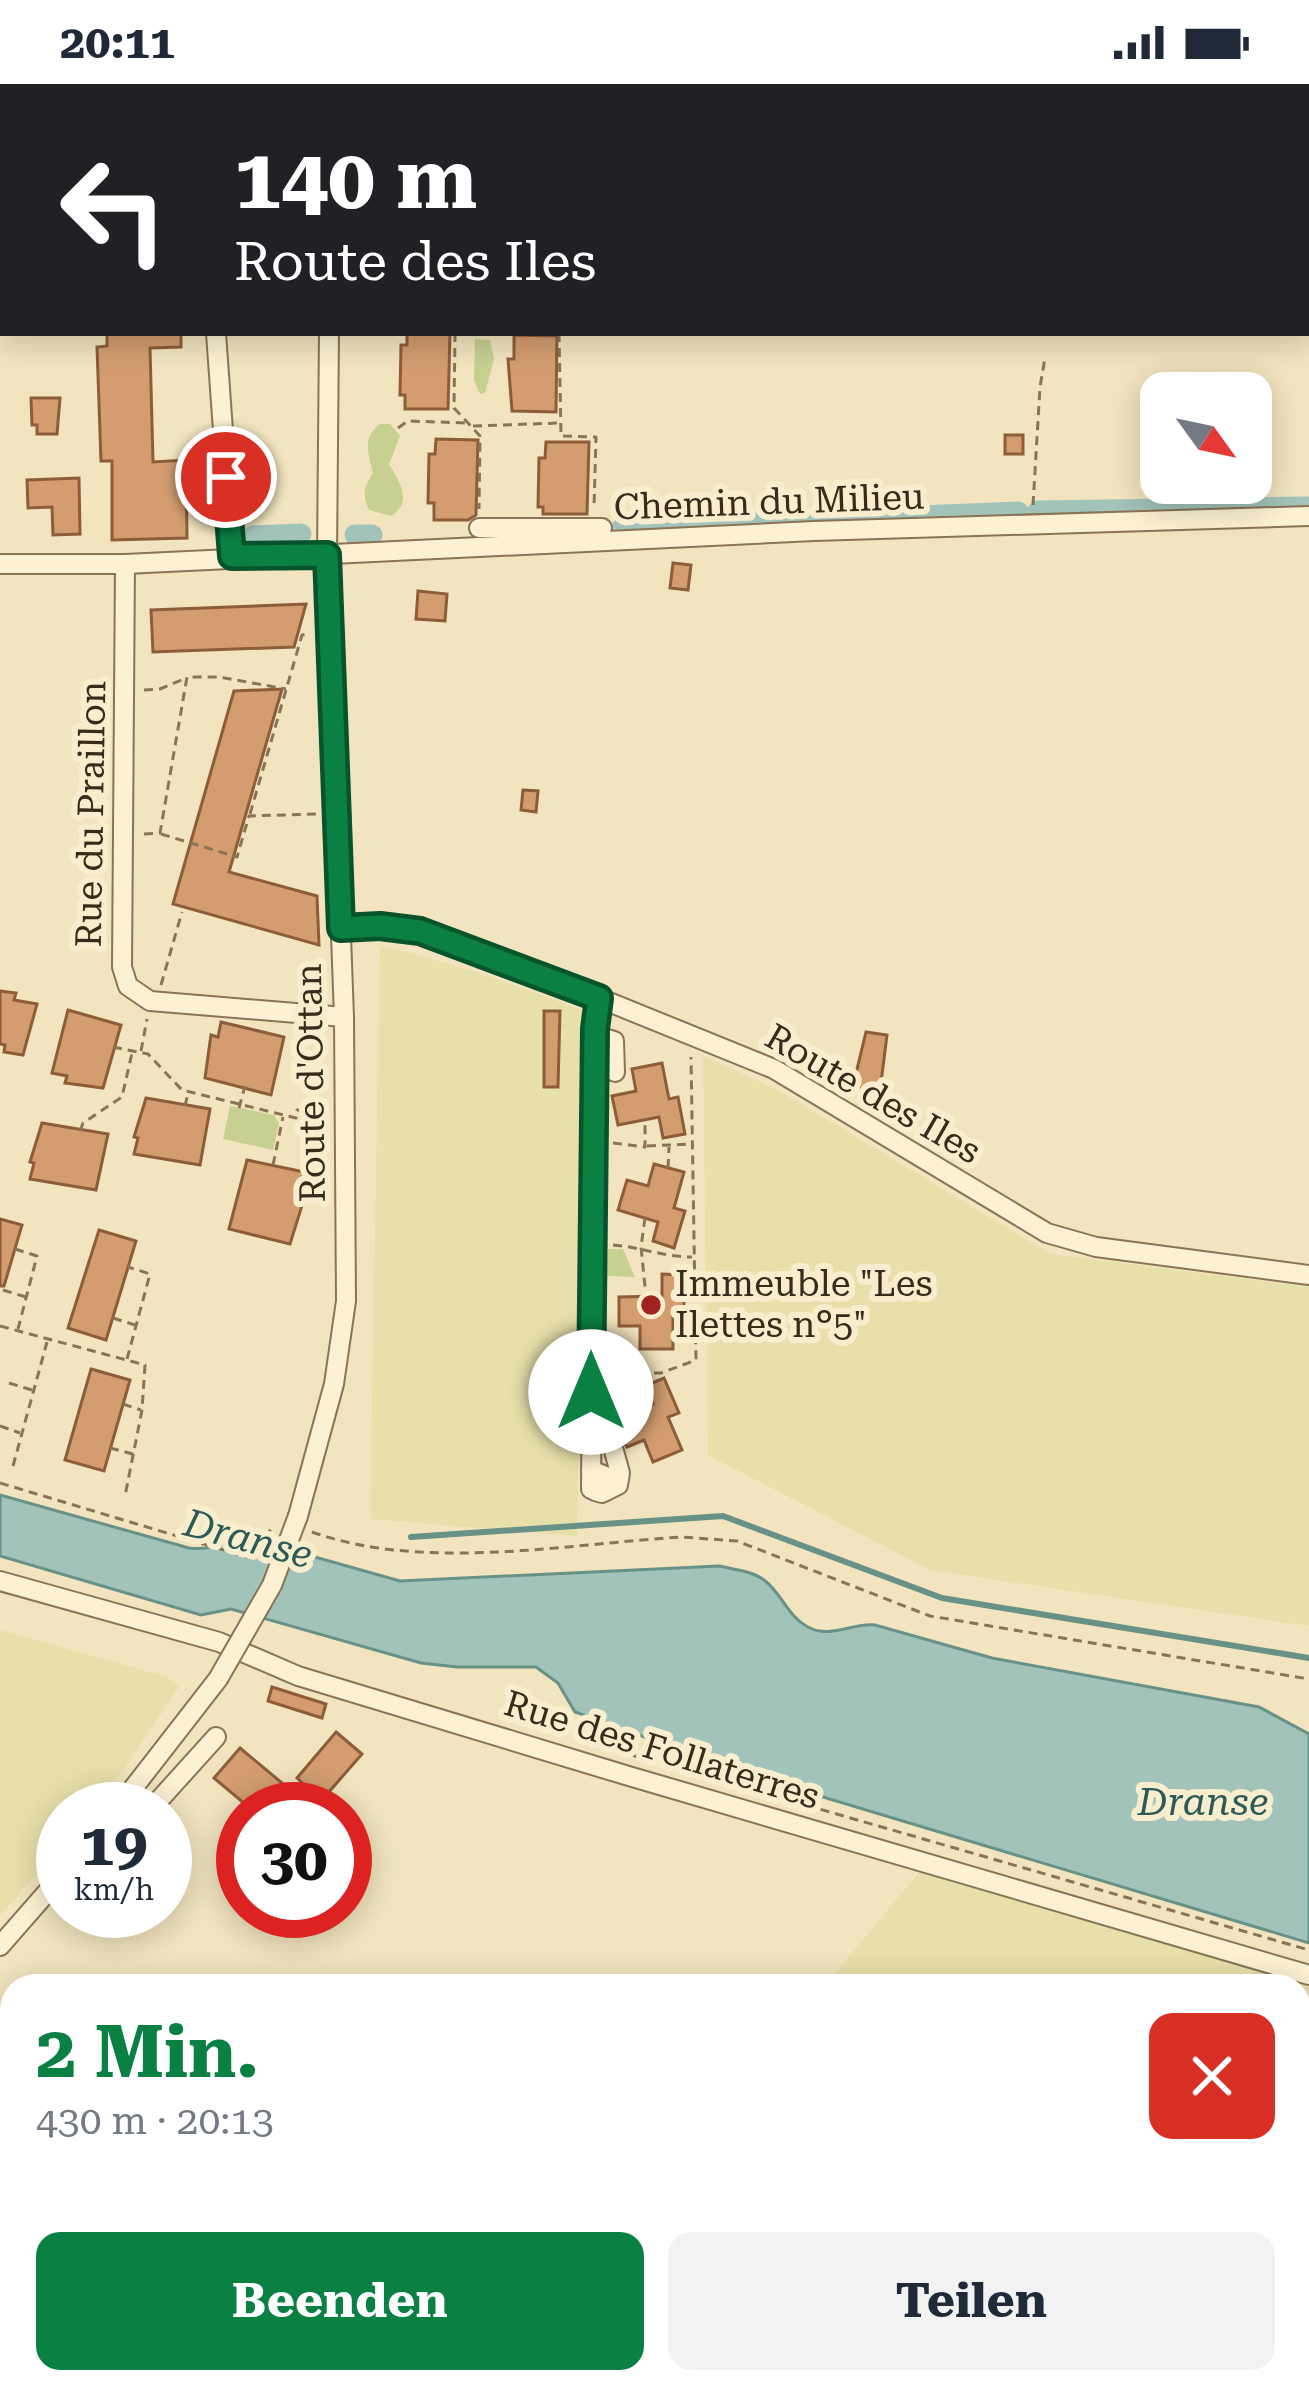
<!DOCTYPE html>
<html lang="de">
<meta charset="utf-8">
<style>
:root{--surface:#fff;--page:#f2f2f3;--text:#1f2937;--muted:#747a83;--accent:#0b8043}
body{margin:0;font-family:"Roboto Serif",serif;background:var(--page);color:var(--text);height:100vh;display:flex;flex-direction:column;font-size:45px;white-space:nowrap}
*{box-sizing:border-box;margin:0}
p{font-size:39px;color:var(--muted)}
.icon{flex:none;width:66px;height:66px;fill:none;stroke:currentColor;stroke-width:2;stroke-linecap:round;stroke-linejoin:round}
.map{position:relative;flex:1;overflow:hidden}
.sheet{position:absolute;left:0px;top:1890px;width:1311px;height:420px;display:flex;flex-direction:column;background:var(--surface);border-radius:36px 36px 0 0;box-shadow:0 6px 30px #0003}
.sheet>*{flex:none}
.guide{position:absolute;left:0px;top:0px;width:1311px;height:252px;box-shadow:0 6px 30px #0003;background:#202124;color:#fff;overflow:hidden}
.needle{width:78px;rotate:123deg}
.controls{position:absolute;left:1140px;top:288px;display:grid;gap:24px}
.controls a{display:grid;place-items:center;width:132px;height:132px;border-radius:24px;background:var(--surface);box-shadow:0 6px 30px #0003;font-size:60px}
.speed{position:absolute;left:36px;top:1698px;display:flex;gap:24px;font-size:60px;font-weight:700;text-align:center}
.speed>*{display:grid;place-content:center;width:156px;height:156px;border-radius:50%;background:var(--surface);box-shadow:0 6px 30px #0003;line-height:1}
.speed small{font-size:30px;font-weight:400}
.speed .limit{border:18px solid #d22;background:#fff;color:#111}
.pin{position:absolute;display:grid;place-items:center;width:102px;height:102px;color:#fff;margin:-51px;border:6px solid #fff;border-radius:50%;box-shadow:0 3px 12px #0007}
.me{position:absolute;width:132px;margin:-66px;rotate:0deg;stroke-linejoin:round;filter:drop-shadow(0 0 9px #0008)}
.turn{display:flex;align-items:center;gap:42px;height:252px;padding:0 36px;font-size:54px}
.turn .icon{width:156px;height:156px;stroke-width:2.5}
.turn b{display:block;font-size:84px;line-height:102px}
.round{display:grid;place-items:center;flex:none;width:126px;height:126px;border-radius:24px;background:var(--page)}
.headline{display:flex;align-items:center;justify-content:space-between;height:204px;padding:0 36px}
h1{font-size:72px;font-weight:700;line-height:90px;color:var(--accent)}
.primary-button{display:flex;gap:24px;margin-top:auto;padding:24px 36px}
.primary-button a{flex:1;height:138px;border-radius:24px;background:var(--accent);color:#fff;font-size:48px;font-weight:700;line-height:138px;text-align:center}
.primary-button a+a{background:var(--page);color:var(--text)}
.status{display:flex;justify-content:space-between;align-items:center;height:84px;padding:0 60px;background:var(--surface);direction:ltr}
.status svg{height:33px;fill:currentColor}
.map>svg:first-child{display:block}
</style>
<div class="status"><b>20:11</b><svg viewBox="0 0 49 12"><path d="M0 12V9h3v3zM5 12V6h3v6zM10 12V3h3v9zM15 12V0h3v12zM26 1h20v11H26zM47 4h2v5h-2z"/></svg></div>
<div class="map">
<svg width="1309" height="2310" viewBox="0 0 1309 2310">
<rect width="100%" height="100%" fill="#f2e4be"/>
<g fill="#e8e0ab">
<polygon points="668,0 1309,0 1309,12 1308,3 668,3"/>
<polygon points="380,861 471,886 585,927 586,931 577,1452 370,1435"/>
<polygon points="703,972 776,1005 1051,1170 1309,1203 1309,1542 930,1486 708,1371"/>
<polygon points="0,1546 167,1593 179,1603 127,1681 91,1725 63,1725 63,1761 0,1831"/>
<polygon points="922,1785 1309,1895 1309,2232 1299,2234 1299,1902 824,1902"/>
<polygon points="494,2298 1056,2298 1012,2310 485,2310"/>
</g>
<g fill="#c7d091">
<polygon points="475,255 490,256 494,274 485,309 480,310 474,296"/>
<path d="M380,340H390L400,352L389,380C399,397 414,418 391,432L369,426C362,411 364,403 373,389C368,370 362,353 380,340Z"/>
<polygon points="230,1022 274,1031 279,1039 273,1066 223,1055"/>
<polygon points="608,1165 623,1165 635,1193 607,1192"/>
</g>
<path fill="#a2c3ba" stroke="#689188" stroke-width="3" d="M0,1411L189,1464C210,1467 228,1457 251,1455L400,1497L719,1482C732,1485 753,1487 764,1496C782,1509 788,1534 810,1544C830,1554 853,1539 875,1541L992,1574L1259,1623L1309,1650V1859L753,1692L575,1628L558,1599L536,1583H457L421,1579L231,1525L201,1531L0,1472Z"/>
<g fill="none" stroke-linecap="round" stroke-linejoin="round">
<polyline stroke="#689188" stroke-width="6" points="411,1453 723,1432 942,1514 1309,1574"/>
<g stroke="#a2c3ba" stroke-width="21">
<polyline points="1038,427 1309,423"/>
<polyline points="622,444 1018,428"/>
<polyline points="355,451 372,451"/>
<polyline points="253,452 301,450"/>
</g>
</g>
<g fill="#d39d70" stroke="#8d5d39" stroke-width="3">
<polygon points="107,249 181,249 181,263 150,264 153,378 186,376 187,454 112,456 112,377 101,377 97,263 107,262"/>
<polygon points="407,249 450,249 448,325 405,325 405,311 400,311 401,261 407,261"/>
<polygon points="514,251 557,252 556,328 512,327 508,275 514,275"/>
<polygon points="31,314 60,314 57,350 37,350 37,341 32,341"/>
<rect x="1005" y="351" width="18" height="19"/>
<polygon points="436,355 478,356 476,431 468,436 434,436 434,419 428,419 429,370 435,370"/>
<polygon points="546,358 589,358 587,430 543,430 543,423 538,423 539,374 545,374"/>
<polygon points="79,394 80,450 53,451 52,423 28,424 27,396"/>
<polygon points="673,479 691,481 688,506 670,504"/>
<polygon points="418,507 447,510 445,537 416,535"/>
<polygon points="306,520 294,563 153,568 151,526"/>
<polygon points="282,605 229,788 317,812 319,861 173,820 234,607"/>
<polygon points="523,706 538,707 536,728 521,726"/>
<polygon points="0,907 16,909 14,916 37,920 23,971 4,968 5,961 0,960"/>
<polygon points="68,926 121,941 103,1004 65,999 67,992 52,989"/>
<polygon points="544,927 560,927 558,1003 544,1003"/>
<polygon points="221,938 284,953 271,1011 205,994 211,951 218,953"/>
<polygon points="866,948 887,951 880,1007 853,1002"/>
<polygon points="662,979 669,1015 678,1013 685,1050 663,1054 659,1033 618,1041 612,1012 636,1007 632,985"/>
<polygon points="146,1014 210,1025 200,1081 134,1070 138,1054 134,1053"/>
<polygon points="42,1039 108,1050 96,1106 30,1095 34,1079 30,1078"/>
<polygon points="247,1076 304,1088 300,1110 305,1112 290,1160 229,1145"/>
<polygon points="654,1080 684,1088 674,1124 685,1127 674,1164 653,1157 658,1138 618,1126 627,1096 648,1102"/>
<polygon points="0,1135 22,1141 4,1202 0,1202"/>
<polygon points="99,1146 136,1157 106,1256 68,1244"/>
<polygon points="662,1190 684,1191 684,1229 673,1229 673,1265 640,1265 640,1242 619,1242 619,1213 662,1212"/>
<polygon points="91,1285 130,1296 104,1387 65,1376"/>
<polygon points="664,1294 679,1329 668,1333 682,1366 653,1378 644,1356 627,1363 612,1338 653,1320 645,1302"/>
<polygon points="272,1603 326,1620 322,1634 268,1617"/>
<polygon points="336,1648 362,1670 321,1717 297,1694"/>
<polygon points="240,1664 294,1709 281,1725 251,1725 214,1694"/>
</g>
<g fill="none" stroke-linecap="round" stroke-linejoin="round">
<g stroke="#8b7455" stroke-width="22">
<g id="minor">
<polyline points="335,3 335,0"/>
<polyline points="0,104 3,104"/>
<polyline points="216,249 232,472"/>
<polyline points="479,444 602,444"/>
<polyline points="0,480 125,480 814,447 1309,432"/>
<polyline points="125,480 122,883 128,902 150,917 344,933"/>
<polyline points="341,844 380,842 420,847 599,914 774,985 1047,1149 1096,1163 1309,1191"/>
<polyline points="595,951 614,957 615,988"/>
<polyline points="591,1386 608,1393 591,1405 595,945 599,914"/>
<polyline points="595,1407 602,1409 618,1401 620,1389 614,1367"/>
<polyline points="298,1432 334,1300 346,1217 344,933 327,471 329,249"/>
<polyline points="0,1497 219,1558 298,1592 632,1693 1309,1891"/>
<polyline points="117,1725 218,1595"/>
<polyline points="151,1725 216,1653"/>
<polyline points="0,1862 63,1790"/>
<polyline points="0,2199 12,2203"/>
<polyline points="1299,2239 1309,2237"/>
<polyline points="286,2298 322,2310"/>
<polyline points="67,2310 76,2298"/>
<polyline points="1029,2310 1070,2298"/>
</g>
</g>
<g stroke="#58412a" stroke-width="38">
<polyline id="motorway" points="1231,2310 1279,2298"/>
</g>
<g stroke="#8b7455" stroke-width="3" stroke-dasharray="9 6" stroke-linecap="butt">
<polyline points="455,249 454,324 480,352 479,425"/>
<polyline points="559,249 561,352 596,353 594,424"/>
<polyline points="473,342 559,339"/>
<polyline points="398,344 408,337 467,339"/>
<polyline points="1033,421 1040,303 1045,274"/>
<polyline points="144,606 160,605 186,594"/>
<polyline points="250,730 302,551 310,550"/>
<polyline points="144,750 160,749 187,593 219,593 286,605"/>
<polyline points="161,750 237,773 249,732 316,730"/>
<polyline points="161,901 182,828"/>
<polyline points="113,963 148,970 182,1006 296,1034 297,1026 326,1028"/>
<polyline points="141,967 147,935"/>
<polyline points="185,1022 188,1009"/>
<polyline points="239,1024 245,1002"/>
<polyline points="80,1047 83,1039 122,1013 132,969"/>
<polyline points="613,1059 645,1063 645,1035"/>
<polyline points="647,1062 691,1060"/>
<polyline points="273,1081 283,1033"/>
<polyline points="668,1084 669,1063"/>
<polyline points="645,1134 641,1163 646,1212"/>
<path d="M613,1161C640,1163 664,1173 692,1173"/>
<polyline points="15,1165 37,1172 18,1245"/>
<polyline points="3,1206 26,1213"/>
<polyline points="113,1234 135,1241"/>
<polyline points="0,1242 145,1281 142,1326 125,1412"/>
<polyline points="638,1271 631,1290 639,1326"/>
<polyline points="127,1275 150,1190 128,1183"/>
<polyline points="609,1289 661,1289 696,1276 691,973"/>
<polyline points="9,1299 32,1306"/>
<polyline points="123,1320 141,1326"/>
<polyline points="0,1342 20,1349"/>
<polyline points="110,1364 133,1370"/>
<polyline points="13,1382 47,1258"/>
<polyline points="0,1399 247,1473 273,1443"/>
<path d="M312,1448C424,1488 565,1460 682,1453L737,1457L930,1532L1309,1595"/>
<polyline points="590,1659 1309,1866"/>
</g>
<use href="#minor" stroke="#fcf1d2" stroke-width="18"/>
<use href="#motorway" stroke="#e9a746" stroke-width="33"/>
<g stroke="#392b1b" stroke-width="6" stroke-dasharray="21 21" stroke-linecap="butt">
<polyline points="1308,48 1309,48"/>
<polyline points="0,63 3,62"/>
</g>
<g stroke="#8b7455" stroke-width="22" stroke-linecap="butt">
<polyline id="minor-bridge" points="218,1595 272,1501 298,1432"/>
</g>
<use href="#minor-bridge" stroke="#fcf1d2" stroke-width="18"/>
</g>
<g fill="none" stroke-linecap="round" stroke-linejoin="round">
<g stroke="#07532c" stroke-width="30">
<polyline id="route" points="226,393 232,472 327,471 341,844 380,842 420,847 599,914 595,945 591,1308"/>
</g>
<use href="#route" stroke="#0b8043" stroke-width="21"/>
</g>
<circle fill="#a02320" stroke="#f8eece" stroke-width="4.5" cx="651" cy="1221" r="12"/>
<g text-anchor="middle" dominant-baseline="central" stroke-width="12" stroke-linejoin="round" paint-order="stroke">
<g font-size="36" fill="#392b1b" stroke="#f8eece">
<text transform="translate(769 418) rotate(-2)">Chemin du Milieu</text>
<text transform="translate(91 730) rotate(-89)">Rue du Praillon</text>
<text transform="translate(311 999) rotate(-91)">Route d'Ottan</text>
<text transform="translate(873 1010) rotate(30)">Route des Iles</text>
<text transform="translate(662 1666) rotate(17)">Rue des Follaterres</text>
</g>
<g font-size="36" fill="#392b1b" stroke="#f8eece" text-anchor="start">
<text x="675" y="1200">Immeuble "Les<tspan x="675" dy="41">Ilettes n°5"</tspan></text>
</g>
<g font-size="39" font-style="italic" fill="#295b59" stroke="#f8eece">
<text transform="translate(248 1455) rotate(15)">Dranse</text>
<text x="1203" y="1718">Dranse</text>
</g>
</g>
</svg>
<div class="controls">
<a><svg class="needle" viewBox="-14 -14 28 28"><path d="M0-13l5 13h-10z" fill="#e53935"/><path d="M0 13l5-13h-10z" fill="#747a83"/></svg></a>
</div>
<div class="speed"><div>19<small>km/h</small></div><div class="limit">30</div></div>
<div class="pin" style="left:226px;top:393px;background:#d93025"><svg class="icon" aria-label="arrive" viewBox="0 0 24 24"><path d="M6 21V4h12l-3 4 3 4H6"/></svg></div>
<svg class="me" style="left:591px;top:1308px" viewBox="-20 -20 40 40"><circle r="19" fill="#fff"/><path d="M0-13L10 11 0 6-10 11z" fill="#0b8043"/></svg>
<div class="guide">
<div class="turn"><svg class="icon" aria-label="left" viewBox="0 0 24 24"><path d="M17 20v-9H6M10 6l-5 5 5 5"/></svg><div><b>140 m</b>Route des Iles</div></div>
</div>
<section class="sheet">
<div class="headline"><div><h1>2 Min.</h1><p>430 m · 20:13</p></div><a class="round" style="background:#d93025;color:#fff"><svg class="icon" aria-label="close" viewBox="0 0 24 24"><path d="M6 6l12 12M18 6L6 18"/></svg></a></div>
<div class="primary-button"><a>Beenden</a><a>Teilen</a></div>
</section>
</div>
